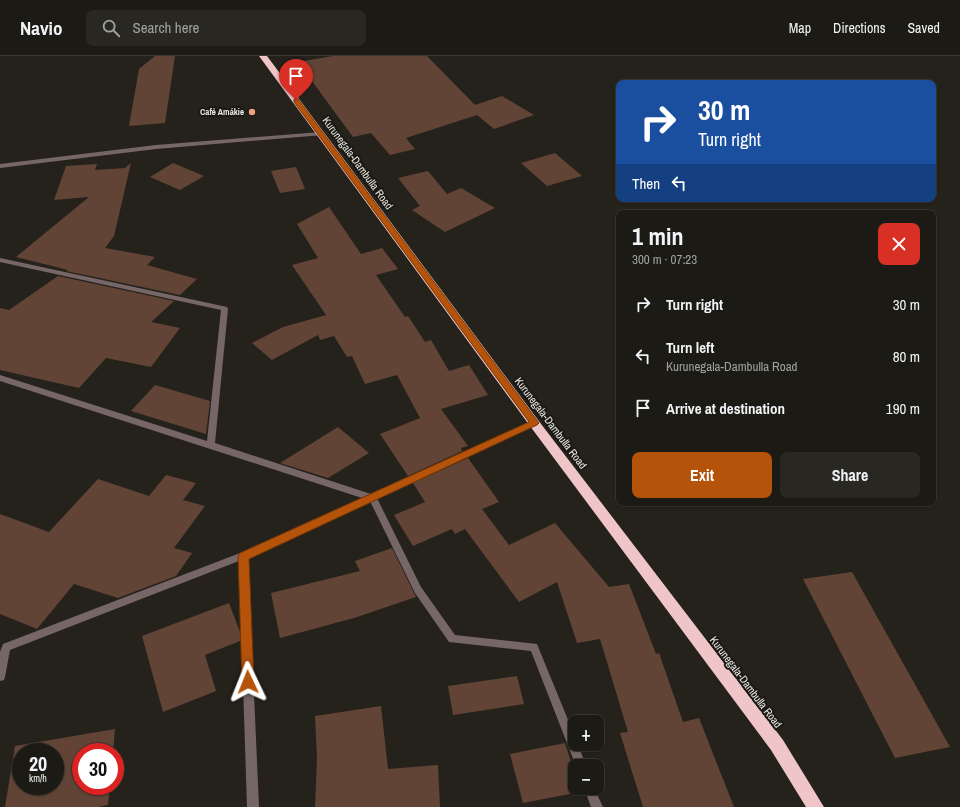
<!DOCTYPE html>
<meta charset="utf-8">
<style>
:root{--surface:#1c1a15;--page:#292722;--text:#f1f3f6;--muted:#a0a1a0;--line:#3a3834;--accent:#b45309}
body{margin:0;font-family:"Archivo Narrow",sans-serif;background:var(--page);color:var(--text);height:100vh;display:flex;flex-direction:column;font-size:15px;white-space:nowrap}
*{box-sizing:border-box;margin:0}
p{font-size:13px;color:var(--muted)}
.icon{flex:none;width:22px;height:22px;fill:none;stroke:currentColor;stroke-width:2;stroke-linecap:round;stroke-linejoin:round}
.map{position:relative;flex:1;overflow:hidden}
.details{position:absolute;left:616px;top:154px;width:320px;height:296px;display:flex;flex-direction:column;background:var(--surface);border-radius:8px;box-shadow:0 1px 3px #0004,0 0 0 1px var(--line)}
.details>*{flex:none}
.guide{position:absolute;left:616px;top:24px;width:320px;height:122px;border-radius:8px;box-shadow:0 1px 3px #0004,0 0 0 1px var(--line);background:#1a4fa0;color:#fff;overflow:hidden}
.controls{position:absolute;left:568px;top:659px;display:grid;gap:8px}
.controls a{display:grid;place-items:center;width:36px;height:36px;border-radius:8px;background:var(--surface);box-shadow:0 1px 3px #0004,0 0 0 1px var(--line);font-size:20px}
.speed{position:absolute;left:12px;top:687px;display:flex;gap:8px;font-size:20px;font-weight:700;text-align:center}
.speed>*{display:grid;place-content:center;width:52px;height:52px;border-radius:50%;background:var(--surface);box-shadow:0 1px 3px #0004,0 0 0 1px var(--line);line-height:1}
.speed small{font-size:10px;font-weight:400}
.speed .limit{border:6px solid #d22;background:#fff;color:#111}
.pin{position:absolute;display:grid;place-items:center;width:34px;height:34px;color:#fff;margin:-41px -17px;border-radius:50% 50% 50% 0;rotate:-45deg;box-shadow:0 0 4px #0007}
.pin .icon{rotate:45deg}
.me{position:absolute;width:44px;margin:-22px;rotate:358deg;stroke-linejoin:round;filter:drop-shadow(0 0 3px #0008)}
.turn{display:flex;align-items:center;gap:14px;height:84px;padding:0 16px;font-size:18px}
.turn .icon{width:52px;height:52px;stroke-width:2.5}
.turn b{display:block;font-size:28px;line-height:34px}
.then{display:flex;align-items:center;height:38px;padding:0 16px;background:#0003;gap:8px;font-size:15px}
.round{display:grid;place-items:center;flex:none;width:42px;height:42px;border-radius:8px;background:var(--page)}
.head{display:flex;align-items:center;justify-content:space-between;height:68px;padding:0 16px}
h1{font-size:24px;font-weight:700;line-height:30px}
.cta{display:flex;gap:8px;margin-top:auto;padding:8px 16px}
.cta a{flex:1;height:46px;border-radius:8px;background:var(--accent);color:#fff;font-size:16px;font-weight:700;line-height:46px;text-align:center}
.cta a+a{background:var(--page);color:var(--text)}
ul{padding:0;list-style:none}
li{display:flex;align-items:center;gap:12px;height:52px;padding:0 16px}
li div{flex:1}
li b{display:block;font-size:15px}
li em{font-style:normal}
header{display:flex;align-items:center;gap:24px;box-sizing:border-box;height:56px;padding:0 20px;background:var(--surface);border-bottom:1px solid var(--line)}
header strong{font-size:19px}
nav{display:flex;gap:22px;margin-inline-start:auto;font-size:14px}
.search{width:280px;height:36px;background:var(--page);display:flex;align-items:center;gap:10px;box-sizing:border-box;padding:0 14px;border-radius:8px;color:var(--muted);font-size:15px}
.map>svg:first-child{display:block}
</style>
<header>
<strong>Navio</strong>
<div class="search"><svg class="icon" aria-label="search" viewBox="0 0 24 24"><circle cx="10" cy="10" r="6"/><path d="M15 15l6 6"/></svg>Search here</div>
<nav><a>Map</a><a>Directions</a><a>Saved</a></nav>
</header>
<div class="map">
<svg width="960" height="751" viewBox="0 0 960 751">
<rect width="100%" height="100%" fill="#25221c"/>
<g fill="#614435" fill-rule="evenodd">
<polygon points="155,0 175,0 165,67 129,70 139,13"/>
<polygon points="333,0 427,0 475,49 502,40 534,59 494,73 477,59 406,82 415,93 390,99 371,77 353,81 298,6"/>
<polygon points="555,97 582,120 547,130 521,107"/>
<polygon points="131,107 114,180 105,192 155,201 147,209 197,223 180,239 66,215 68,214 16,201 89,141 54,144 66,110 97,108 95,114 125,112"/>
<polygon points="173,107 204,120 180,134 150,121"/>
<polygon points="296,111 305,133 280,137 271,115"/>
<polygon points="428,115 447,138 461,132 495,152 445,176 412,154 420,150 398,122"/>
<polygon points="329,151 361,198 382,192 398,213 376,219 405,261 408,260 425,286 431,284 449,315 469,309 488,339 441,353 468,390 461,392 462,395 408,420 380,378 420,362 397,319 365,328 352,300 347,301 334,280 320,284 318,279 272,304 252,287 283,271 326,259 292,209 318,202 297,168"/>
<polygon points="58,220 174,245 151,266 180,272 151,311 106,302 79,332 0,314 0,252 9,254"/>
<polygon points="155,329 210,345 206,378 131,355"/>
<polygon points="338,371 369,397 328,422 280,407"/>
<polygon points="468,402 499,446 482,453 509,489 555,467 609,531 629,528 656,598 659,597 683,666 699,662 734,751 643,751 620,677 628,676 600,583 577,587 557,526 519,546 465,473 455,478 452,473 413,490 394,459 425,446 413,427"/>
<polygon points="166,419 196,427 183,444 205,450 174,492 192,497 176,520 118,542 74,528 37,573 0,558 0,458 49,476 98,423 149,440"/>
<polygon points="392,492 416,541 354,562 280,582 271,537 360,515 355,505"/>
<polygon points="852,516 950,691 895,702 803,523"/>
<polygon points="229,547 240,576 240,585 205,599 216,635 163,656 142,580"/>
<polygon points="517,620 524,648 453,659 448,630"/>
<polygon points="381,650 388,713 438,709 440,751 315,751 317,702 315,660"/>
<path d="M115,673L113,696H81V730H110L108,749L98,751H5L15,690ZM21,696H55V730H21Z"/>
<polygon points="565,687 575,719 575,732 579,732 580,736 523,747 510,698"/>
</g>
<g fill="none" stroke-linecap="round" stroke-linejoin="round">
<g fill="#776667" fill-rule="evenodd">
<polygon points="321,76 323,77 323,79 156,93 0,112 0,108 156,89"/>
<polygon points="0,202 227,251 228,253 215,387 371,438 531,365 537,365 538,367 537,369 377,442 421,531 455,579 537,588 575,681 575,688 578,688 586,710 576,710 531,595 449,586 415,537 370,445 248,502 259,751 247,751 239,505 10,594 5,621 4,624 0,625 0,596 3,588 240,497 362,442 0,325 0,319 207,385 221,254 0,206"/>
<polygon points="584,732 594,732 603,751 591,751"/>
</g>
<polygon fill="#efc5c8" fill-rule="evenodd" points="259,0 267,0 538,364 783,684 824,751 806,751 771,694 530,370"/>
</g>
<polygon fill="#b45309" stroke="#753606" points="294,43 298,43 539,367 537,369 249,503 254,626 252,629 248,631 244,629 242,626 238,500 240,497 529,366 294,46"/>
<circle fill="#f1a17b" stroke="#1b1913" stroke-width="1.5" cx="252" cy="56" r="4"/>
<g text-anchor="middle" dominant-baseline="central" stroke-width="4" stroke-linejoin="round" paint-order="stroke">
<g font-size="9" font-weight="bold" fill="#e8e6e2" stroke="#1b1913" text-anchor="end">
<text x="244" y="56">Café Amákie</text>
</g>
<g font-size="11" fill="#e8e6e2" stroke="#1b1913">
<text transform="translate(358 107) rotate(54)">Kurunegala-Dambulla Road</text>
<text transform="translate(551 367) rotate(53)">Kurunegala-Dambulla Road</text>
<text transform="translate(746 626) rotate(53)">Kurunegala-Dambulla Road</text>
</g>
</g>
</svg>
<div class="controls">
<a>+</a>
<a>−</a>
</div>
<div class="speed"><div>20<small>km/h</small></div><div class="limit">30</div></div>
<div class="pin" style="left:296px;top:44px;background:#d93025"><svg class="icon" aria-label="arrive" viewBox="0 0 24 24"><path d="M6 21V4h12l-3 4 3 4H6"/></svg></div>
<svg class="me" style="left:248px;top:626px" viewBox="-20 -20 40 40"><path d="M0-17L14 15 0 8-14 15z" fill="#b45309" stroke="#fff" stroke-width="4"/></svg>
<div class="guide">
<div class="turn"><svg class="icon" aria-label="right" viewBox="0 0 24 24"><path d="M7 20v-9h11M14 6l5 5-5 5"/></svg><div><b>30 m</b>Turn right</div></div>
<div class="then">Then<svg class="icon" aria-label="left" viewBox="0 0 24 24"><path d="M17 20v-9H6M10 6l-5 5 5 5"/></svg></div>
</div>
<section class="details">
<div class="head"><div><h1>1 min</h1><p>300 m · 07:23</p></div><a class="round" style="background:#d93025;color:#fff"><svg class="icon" aria-label="close" viewBox="0 0 24 24"><path d="M6 6l12 12M18 6L6 18"/></svg></a></div>
<ul>
<li><svg class="icon" aria-label="right" viewBox="0 0 24 24"><path d="M7 20v-9h11M14 6l5 5-5 5"/></svg><div><b>Turn right</b></div><em>30 m</em></li>
<li><svg class="icon" aria-label="left" viewBox="0 0 24 24"><path d="M17 20v-9H6M10 6l-5 5 5 5"/></svg><div><b>Turn left</b><p>Kurunegala-Dambulla Road</p></div><em>80 m</em></li>
<li><svg class="icon" aria-label="arrive" viewBox="0 0 24 24"><path d="M6 21V4h12l-3 4 3 4H6"/></svg><div><b>Arrive at destination</b></div><em>190 m</em></li>
</ul>
<div class="cta"><a>Exit</a><a>Share</a></div>
</section>
</div>
